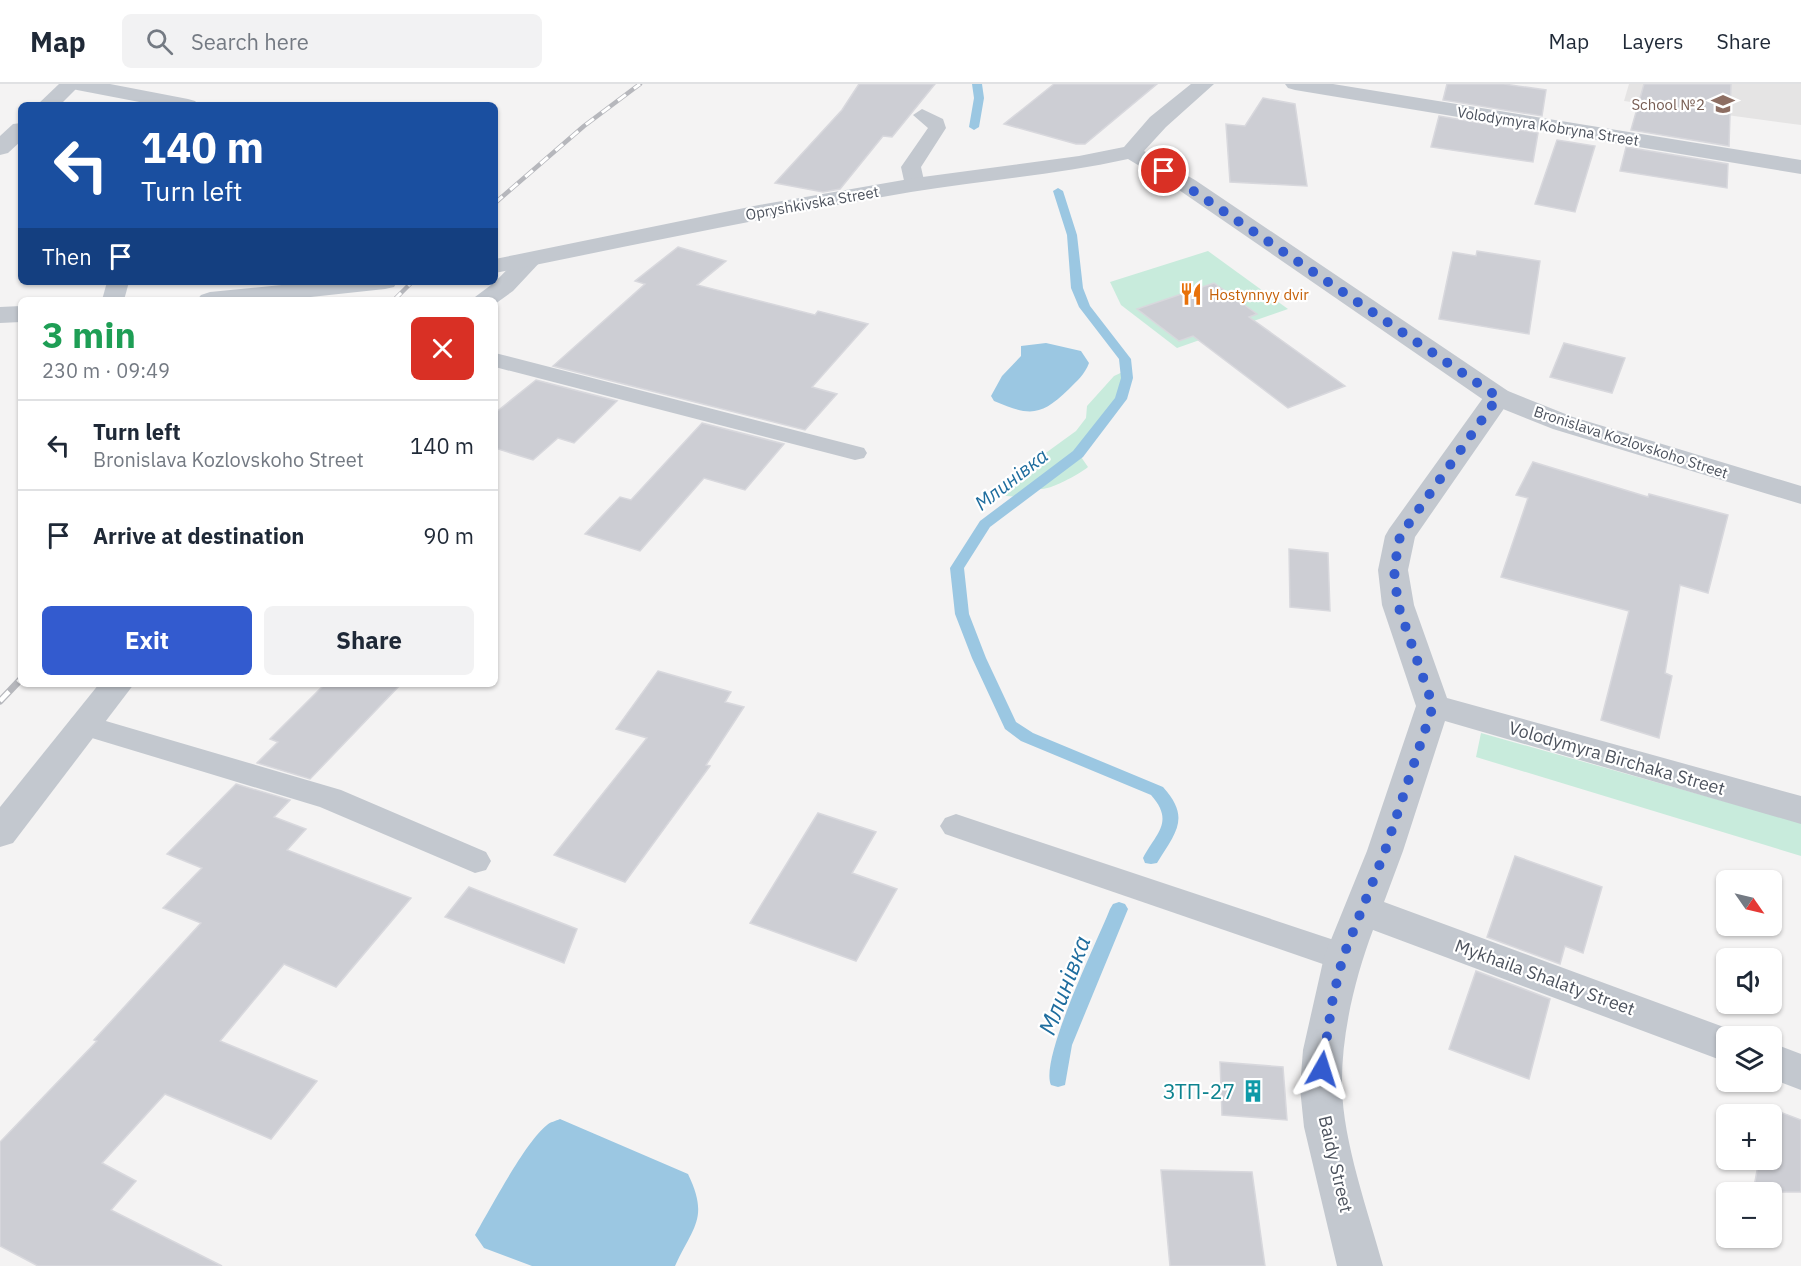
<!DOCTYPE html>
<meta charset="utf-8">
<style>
:root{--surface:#fff;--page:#f2f2f3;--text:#1f2937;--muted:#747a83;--line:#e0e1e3;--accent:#335bcf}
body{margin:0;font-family:"IBM Plex Sans",sans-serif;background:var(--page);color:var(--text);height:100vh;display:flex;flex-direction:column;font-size:22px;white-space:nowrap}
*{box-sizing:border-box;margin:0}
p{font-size:20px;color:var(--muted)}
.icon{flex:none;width:33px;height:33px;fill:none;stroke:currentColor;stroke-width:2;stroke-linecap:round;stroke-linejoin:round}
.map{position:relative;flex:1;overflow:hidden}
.details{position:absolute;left:18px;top:213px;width:480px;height:390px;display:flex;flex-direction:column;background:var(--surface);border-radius:9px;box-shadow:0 2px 4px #0004}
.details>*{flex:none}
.hud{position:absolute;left:18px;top:18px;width:480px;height:183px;border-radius:9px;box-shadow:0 2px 4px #0004;background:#1a4fa0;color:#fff;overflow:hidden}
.needle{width:39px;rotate:124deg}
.fabs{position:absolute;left:1716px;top:786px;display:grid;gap:12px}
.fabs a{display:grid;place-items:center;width:66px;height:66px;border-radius:9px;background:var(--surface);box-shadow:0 2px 4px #0004;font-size:30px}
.pin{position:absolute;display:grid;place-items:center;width:51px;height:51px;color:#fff;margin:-26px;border:3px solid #fff;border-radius:50%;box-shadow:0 2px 6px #0007}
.me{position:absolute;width:66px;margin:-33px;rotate:6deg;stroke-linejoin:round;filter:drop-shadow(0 0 4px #0008)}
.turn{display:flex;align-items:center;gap:21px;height:126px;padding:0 24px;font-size:27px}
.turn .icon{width:78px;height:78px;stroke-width:2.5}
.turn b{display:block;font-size:42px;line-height:51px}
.then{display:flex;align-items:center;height:57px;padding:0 24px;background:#0003;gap:12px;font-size:22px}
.round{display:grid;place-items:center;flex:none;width:63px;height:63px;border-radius:9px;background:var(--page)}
.head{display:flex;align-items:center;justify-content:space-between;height:102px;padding:0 24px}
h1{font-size:36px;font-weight:800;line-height:45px;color:#1e9e55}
.action{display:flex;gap:12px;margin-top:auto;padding:12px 24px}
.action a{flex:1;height:69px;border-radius:9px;background:var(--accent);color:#fff;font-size:24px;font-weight:800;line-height:69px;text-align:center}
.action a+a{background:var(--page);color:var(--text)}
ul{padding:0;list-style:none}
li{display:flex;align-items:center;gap:18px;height:90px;padding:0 24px;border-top:2px solid var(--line)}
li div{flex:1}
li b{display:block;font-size:22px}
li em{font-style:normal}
header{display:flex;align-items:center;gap:36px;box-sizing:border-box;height:84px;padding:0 30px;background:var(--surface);border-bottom:2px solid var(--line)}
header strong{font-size:28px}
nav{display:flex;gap:33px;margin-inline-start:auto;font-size:21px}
.search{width:420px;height:54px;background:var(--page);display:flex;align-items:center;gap:15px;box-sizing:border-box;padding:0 21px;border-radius:9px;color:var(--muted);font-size:22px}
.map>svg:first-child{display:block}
</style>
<header>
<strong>Map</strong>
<div class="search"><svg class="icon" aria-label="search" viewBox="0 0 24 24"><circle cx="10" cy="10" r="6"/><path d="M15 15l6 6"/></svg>Search here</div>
<nav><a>Map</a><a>Layers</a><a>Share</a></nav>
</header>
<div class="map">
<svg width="1801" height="1182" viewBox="0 0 1801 1182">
<rect width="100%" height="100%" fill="#f4f3f3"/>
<polygon fill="#e5e4e4" points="1629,0 1801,0 1801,41 1624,17"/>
<g fill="#c8ebdc">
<polygon points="1208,167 1288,225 1177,264 1121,221 1110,198"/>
<path d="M1127,286L1121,315L1079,370L1088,383C1081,389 1060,400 1051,403C1036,408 1036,401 1020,413L1006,412L1002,406L1007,397L1076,347L1086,334L1087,322L1114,292Z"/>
<polygon points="1481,649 1801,739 1801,772 1476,673"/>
</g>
<g fill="#9bc7e2">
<path d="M1046,259L1081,267L1089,279C1085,290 1077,297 1069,305C1040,333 1030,332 994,317L991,312L1002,292L1021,272V262Z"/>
<path d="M560,1035L688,1090C709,1134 694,1141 675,1182H532L484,1164L475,1151C490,1125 526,1057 547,1041C550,1038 556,1037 560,1035Z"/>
</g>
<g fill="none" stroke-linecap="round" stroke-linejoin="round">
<g fill="#9bc7e2" fill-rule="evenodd">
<polygon points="972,0 982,0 984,14 979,43 974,46 969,43 974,14"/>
<path d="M1058,104L1063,107L1077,151L1083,204L1090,222L1131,275L1133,294L1127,315L1083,373L990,443L964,484L969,530L986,574L1016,638L1033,649L1163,703C1191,734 1176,748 1157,779L1151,780L1145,779L1143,774C1156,749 1175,738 1151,711L1021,657L1005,645L972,574L955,530L950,484L980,437L1073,367L1115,314L1121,294L1119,275L1079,223L1071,204L1067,151L1053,107Z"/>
<path d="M1119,818L1125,820L1128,825L1072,961L1065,1001L1058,1003L1051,1001C1039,975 1098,856 1110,825L1113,820Z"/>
</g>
</g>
<g fill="#cdced4" stroke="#d8d8dd" stroke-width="1.5">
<polygon points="859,0 935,0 892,53 883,52 840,105 823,108 775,99 842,26"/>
<polygon points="1054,0 1157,0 1085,60 1076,60 1004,40"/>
<polygon points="1447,0 1504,0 1546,6 1542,32 1443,16"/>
<polygon points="1644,0 1731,0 1729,62 1631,46"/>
<polygon points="1263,14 1295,20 1307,102 1230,98 1226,40 1245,42"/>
<polygon points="1439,32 1538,49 1533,78 1431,63"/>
<polygon points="1557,56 1595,62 1575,128 1535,120"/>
<polygon points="1626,63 1728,80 1727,104 1620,87"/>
<polygon points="678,163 726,177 697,201 815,231 818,227 868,240 812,303 837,310 805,346 553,282 645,200 635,197"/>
<polygon points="1477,167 1540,177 1529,250 1439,235 1453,168 1476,172"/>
<polygon points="1214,199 1257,230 1249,233 1345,302 1288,324 1193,252 1179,257 1137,225"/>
<polygon points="1564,259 1625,274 1612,309 1550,293"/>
<polygon points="536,296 617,317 574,359 558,354 533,376 495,364 495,329"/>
<polygon points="702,339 784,360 745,406 704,394 640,467 585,450 620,413 631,416"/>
<polygon points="1533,378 1648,413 1649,410 1728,431 1708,509 1680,501 1665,589 1672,592 1659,654 1601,636 1629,527 1501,493 1528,414 1516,411"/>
<polygon points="1289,465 1328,469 1330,527 1290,523"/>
<polygon points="658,587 731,608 725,618 744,623 706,681 710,682 625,798 554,771 647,654 616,645"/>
<polygon points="325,600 401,600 310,695 257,679 278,658 270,655"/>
<polygon points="236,700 290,716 274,733 306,745 287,766 411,814 336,903 284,880 220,957 317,997 271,1055 165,1010 102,1079 136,1097 111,1126 222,1182 38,1182 0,1162 0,1058 97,957 94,956 201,839 163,824 202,784 167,770"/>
<polygon points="818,729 876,748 852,789 897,805 856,877 750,839"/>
<polygon points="1515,772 1602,803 1583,869 1565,862 1560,880 1487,853"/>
<polygon points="469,803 577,845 564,879 445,833"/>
<polygon points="1476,887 1550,915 1529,995 1449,965"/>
<polygon points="1220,978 1283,983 1287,1036 1222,1031"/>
<polygon points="1767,1023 1801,1036 1801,1108 1753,1108 1759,1076 1772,1076 1772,1030 1766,1030"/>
<polygon points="1161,1086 1252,1088 1265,1182 1170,1182"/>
</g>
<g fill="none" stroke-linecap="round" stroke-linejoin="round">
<g fill="#c3c8cf" fill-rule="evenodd">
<polygon points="922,25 943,35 946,44 921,83 925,101 915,107 905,101 901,83 928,44 913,31"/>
<polygon points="107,198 129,198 124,216 102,216"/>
<polygon points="495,269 864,364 867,369 864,374 855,376 495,283"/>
<polygon points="82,630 341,706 486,768 491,777 486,786 475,789 320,723 72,648 67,641 72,634"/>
<polygon points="956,730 1355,863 1360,873 1355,883 1343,887 945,750 940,742 945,734"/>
</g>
<g fill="#c3c8cf" fill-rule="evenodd">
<polygon points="67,0 110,0 188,15 195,17 199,21 155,21 77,6 70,4"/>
<polygon points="1285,0 1333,0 1801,76 1801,90 1295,6 1288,4"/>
<polygon points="530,169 539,171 542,176 513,207 495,220 495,216 471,216 495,198 521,171"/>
<path d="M1498,305L1508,307L1512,313L1415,453L1408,486L1414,521L1447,614L1801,712V740L1445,637L1403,767L1384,818L1740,949L1742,952H1726V978L1373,846C1355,894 1341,951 1342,1003C1343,1058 1368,1127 1383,1182H1337L1304,1043L1300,1004L1303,966L1324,873L1367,767L1416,622L1382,521L1378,486L1385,452L1389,445L1488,307Z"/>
<polygon points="99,600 134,600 13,759 0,763 0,723"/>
<polygon points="1772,959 1801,970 1801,1006 1772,995"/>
</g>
<g fill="#c3c8cf" fill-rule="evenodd">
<polygon points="59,0 81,0 60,21 37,21"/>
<path d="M1191,0H1214L1166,43L1144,67L1195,96L1508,307L1573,333L1801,402V420L1553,345L1488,319L1179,106L1128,75C1056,91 983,96 911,108C772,132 634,161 495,189V175L759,121L915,94L1079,72L1124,63L1150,33Z"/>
<polygon points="21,39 21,57 8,69 0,71 0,52 13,40"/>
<polygon points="312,198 397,198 394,203 385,205 283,216 197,216 201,211 210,208"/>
<polygon points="21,222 21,238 0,239 0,223"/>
</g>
<g stroke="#b6b7bc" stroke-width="4.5">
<g id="rail-far1">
<polyline points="495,119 584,42 640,0"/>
<polyline points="394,216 412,198"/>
</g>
</g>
<g stroke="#b6b7bc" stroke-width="7">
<polyline id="rail" points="0,617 21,595"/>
</g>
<use href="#rail-far1" stroke="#fff" stroke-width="3" stroke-dasharray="10" stroke-linecap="butt"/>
<use href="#rail" stroke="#fff" stroke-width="4.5" stroke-dasharray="13" stroke-linecap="butt"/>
</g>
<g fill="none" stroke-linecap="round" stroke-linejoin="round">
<polyline stroke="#335bcf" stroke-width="10" stroke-dasharray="0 18" points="1164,87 1498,313 1400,452 1394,486 1398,521 1433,622 1385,767 1343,873 1333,913 1322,985"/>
</g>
<defs>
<g id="school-bare" transform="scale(1.8)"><path d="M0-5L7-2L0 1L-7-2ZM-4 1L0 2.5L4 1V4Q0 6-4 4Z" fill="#8d6e63" stroke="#fff" stroke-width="2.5" paint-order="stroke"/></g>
<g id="restaurant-bare" transform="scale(1.8)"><path d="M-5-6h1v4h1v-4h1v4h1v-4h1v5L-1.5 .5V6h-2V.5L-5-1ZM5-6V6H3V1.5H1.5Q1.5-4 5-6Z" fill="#e8710a" stroke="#fff" stroke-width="2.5" paint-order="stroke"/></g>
<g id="building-bare" transform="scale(1.8)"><path d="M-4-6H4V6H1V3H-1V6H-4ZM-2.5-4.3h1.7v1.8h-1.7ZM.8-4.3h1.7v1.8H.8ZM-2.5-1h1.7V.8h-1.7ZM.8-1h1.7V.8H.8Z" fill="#0f9aa8" stroke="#fff" stroke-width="2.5" paint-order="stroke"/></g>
</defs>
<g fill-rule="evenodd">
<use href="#school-bare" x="1723" y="20"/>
<use href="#restaurant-bare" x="1191" y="210"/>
<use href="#building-bare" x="1253" y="1007"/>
</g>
<g text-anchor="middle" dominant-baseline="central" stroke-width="4.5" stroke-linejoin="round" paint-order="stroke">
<g font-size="15" fill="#785e54" stroke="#fff" text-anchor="end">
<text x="1705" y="20">School №2</text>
</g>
<g font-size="15" fill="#4d535e" stroke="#fff">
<text transform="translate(1548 42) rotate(9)">Volodymyra Kobryna Street</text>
<text transform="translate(812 119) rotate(-10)">Opryshkivska Street</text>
<text transform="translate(1631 358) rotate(18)">Bronislava Kozlovskoho Street</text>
</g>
<g font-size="15" fill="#c56008" stroke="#fff" text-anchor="start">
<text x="1209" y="210">Hostynnyy dvir</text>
</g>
<g font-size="18" fill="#4d535e" stroke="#fff">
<text transform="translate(1617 674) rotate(16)">Volodymyra Birchaka Street</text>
<text transform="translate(1545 893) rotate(20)">Mykhaila Shalaty Street</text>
<text transform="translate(1336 1080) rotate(77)">Baidy Street</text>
</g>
<g font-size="20" font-style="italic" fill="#1f6d9e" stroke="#fff">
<text transform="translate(1011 395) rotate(-38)">Млинівка</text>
</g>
<g font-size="21" fill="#0d838f" stroke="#fff" text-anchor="end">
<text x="1235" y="1007">ЗТП-27</text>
</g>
<g font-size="24" font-style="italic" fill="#1f6d9e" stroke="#fff">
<text transform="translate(1064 901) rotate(-69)">Млинівка</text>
</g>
</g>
</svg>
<div class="fabs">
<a><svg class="needle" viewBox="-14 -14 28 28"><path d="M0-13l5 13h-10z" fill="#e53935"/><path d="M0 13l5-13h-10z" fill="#747a83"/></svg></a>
<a><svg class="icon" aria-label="sound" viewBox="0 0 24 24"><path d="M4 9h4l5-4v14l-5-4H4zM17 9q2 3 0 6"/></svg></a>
<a><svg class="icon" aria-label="layers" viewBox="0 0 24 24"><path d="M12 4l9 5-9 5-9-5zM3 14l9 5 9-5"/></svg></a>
<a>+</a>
<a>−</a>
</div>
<div class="pin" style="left:1164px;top:87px;background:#d93025"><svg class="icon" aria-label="arrive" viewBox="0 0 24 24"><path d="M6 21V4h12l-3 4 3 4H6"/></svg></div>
<svg class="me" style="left:1322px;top:985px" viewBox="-20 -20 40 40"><path d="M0-17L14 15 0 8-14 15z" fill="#335bcf" stroke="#fff" stroke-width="4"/></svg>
<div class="hud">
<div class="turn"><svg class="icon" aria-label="left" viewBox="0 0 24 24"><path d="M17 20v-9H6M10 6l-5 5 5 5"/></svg><div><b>140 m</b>Turn left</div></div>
<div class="then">Then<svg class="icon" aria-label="arrive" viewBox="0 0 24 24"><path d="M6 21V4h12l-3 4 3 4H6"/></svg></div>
</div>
<section class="details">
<div class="head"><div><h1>3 min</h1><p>230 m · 09:49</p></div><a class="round" style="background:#d93025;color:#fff"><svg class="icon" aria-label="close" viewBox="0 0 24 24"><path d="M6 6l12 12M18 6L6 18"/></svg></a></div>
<ul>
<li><svg class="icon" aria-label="left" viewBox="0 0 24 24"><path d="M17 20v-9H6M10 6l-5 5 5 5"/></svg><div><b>Turn left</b><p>Bronislava Kozlovskoho Street</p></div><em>140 m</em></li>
<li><svg class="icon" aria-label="arrive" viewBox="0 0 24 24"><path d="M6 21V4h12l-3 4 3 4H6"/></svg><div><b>Arrive at destination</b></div><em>90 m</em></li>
</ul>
<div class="action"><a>Exit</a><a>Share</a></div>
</section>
</div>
